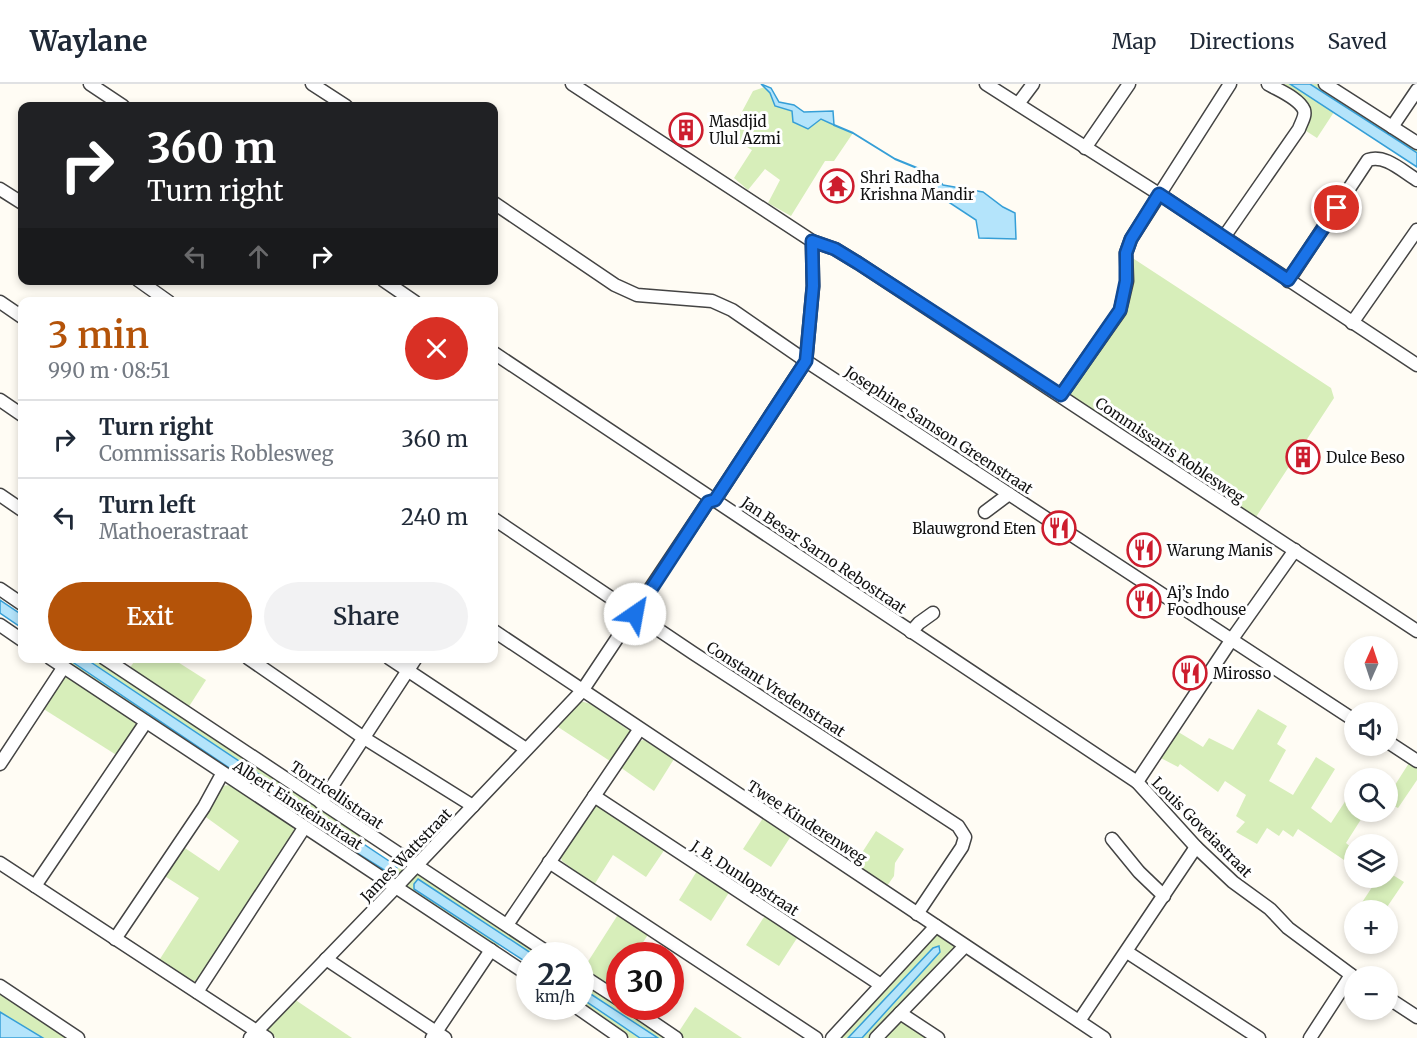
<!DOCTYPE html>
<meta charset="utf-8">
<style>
:root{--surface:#fff;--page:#f2f2f3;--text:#1f2937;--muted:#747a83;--line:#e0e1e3;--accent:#b45309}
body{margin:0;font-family:Merriweather,serif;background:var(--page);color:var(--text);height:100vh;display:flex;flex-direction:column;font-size:22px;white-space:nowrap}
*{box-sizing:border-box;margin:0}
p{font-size:20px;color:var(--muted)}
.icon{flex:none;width:33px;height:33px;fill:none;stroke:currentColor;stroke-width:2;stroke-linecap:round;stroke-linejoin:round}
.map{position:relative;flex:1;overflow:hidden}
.drawer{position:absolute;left:18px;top:213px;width:480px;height:366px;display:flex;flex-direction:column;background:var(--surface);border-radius:12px;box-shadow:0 3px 9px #0003}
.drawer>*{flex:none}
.top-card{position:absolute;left:18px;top:18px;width:480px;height:183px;border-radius:12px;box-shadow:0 3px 9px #0003;background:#202124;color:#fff;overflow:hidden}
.needle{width:39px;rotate:3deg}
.buttons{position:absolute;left:1344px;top:552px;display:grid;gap:12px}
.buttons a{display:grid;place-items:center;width:54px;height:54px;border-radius:50%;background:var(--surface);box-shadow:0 3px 9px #0003;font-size:30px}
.speed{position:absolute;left:516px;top:858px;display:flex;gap:12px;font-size:30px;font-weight:700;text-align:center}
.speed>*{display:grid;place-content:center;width:78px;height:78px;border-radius:50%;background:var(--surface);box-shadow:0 3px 9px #0003;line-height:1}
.speed small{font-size:15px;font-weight:400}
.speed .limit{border:9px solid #d22;background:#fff;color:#111}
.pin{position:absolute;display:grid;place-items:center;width:51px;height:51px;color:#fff;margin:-26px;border:3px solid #fff;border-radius:50%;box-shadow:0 2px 6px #0007}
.me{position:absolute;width:66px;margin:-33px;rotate:33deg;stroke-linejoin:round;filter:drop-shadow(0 0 4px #0008)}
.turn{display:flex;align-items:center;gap:21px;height:126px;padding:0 30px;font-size:27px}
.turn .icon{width:78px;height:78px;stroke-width:2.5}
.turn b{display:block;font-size:42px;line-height:51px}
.lanes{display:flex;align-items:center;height:57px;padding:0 30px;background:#0003;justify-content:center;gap:30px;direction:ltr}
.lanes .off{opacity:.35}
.round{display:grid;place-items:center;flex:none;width:63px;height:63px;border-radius:32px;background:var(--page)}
.overview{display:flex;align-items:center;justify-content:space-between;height:102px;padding:0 30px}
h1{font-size:36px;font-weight:600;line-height:45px;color:var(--accent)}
.button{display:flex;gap:12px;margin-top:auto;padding:12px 30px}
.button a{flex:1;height:69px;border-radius:36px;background:var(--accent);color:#fff;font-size:24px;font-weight:600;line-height:69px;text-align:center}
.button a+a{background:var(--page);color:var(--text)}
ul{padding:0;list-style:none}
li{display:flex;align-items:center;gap:18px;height:78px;padding:0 30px;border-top:2px solid var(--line)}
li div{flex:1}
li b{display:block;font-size:22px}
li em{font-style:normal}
header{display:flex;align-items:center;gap:36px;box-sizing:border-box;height:84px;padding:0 30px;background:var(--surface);border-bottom:2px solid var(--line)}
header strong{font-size:28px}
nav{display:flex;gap:33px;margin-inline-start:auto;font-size:21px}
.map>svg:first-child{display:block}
</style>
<header>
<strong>Waylane</strong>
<nav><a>Map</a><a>Directions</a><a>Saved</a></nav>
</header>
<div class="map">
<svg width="1417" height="954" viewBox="0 0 1417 954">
<rect width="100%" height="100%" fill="#fffcf4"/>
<g fill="#d7eeba">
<polygon points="1274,0 1290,0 1334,28 1317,54 1303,45 1308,35"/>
<polygon points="1310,0 1320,0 1417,64 1417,69"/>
<polygon points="765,3 770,9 775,21 821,35 853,49 834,77 825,77 791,132 768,119 780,96 765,85 748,106 734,94 752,66 729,52 753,7"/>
<polygon points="1131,173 1331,304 1334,314 1254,436 1072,314 1070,309 1072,302 1107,250"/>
<polygon points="59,575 68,575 333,754 389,789 393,789 397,784 395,781 402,780 404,786 399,792 393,795"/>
<polygon points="86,575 96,575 368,755 364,760"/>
<polygon points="136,575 173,575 206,596 188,624 129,585"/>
<polygon points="69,592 135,635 136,643 118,672 42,624 60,597"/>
<polygon points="580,617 591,620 630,647 630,651 613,679 555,641 576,619"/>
<polygon points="1258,625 1287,642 1277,660 1286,666 1269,697 1293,711 1316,673 1335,685 1311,724 1331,739 1346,716 1354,721 1354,728 1365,729 1346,759 1352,764 1344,776 1298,745 1293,753 1283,746 1279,752 1267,744 1257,760 1236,748 1245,738 1236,732 1246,711 1225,697 1218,708 1180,680 1178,683 1157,672 1175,646 1203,663 1209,654 1233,666"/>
<polygon points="644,656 674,675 654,707 620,683 639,657"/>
<polygon points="1409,679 1417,684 1417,696 1398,724 1388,719 1390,716 1388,712"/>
<polygon points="231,701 292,740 295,749 201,896 190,898 158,878 199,814 163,791 182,762 219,787 239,757 203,731 220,702"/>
<polygon points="598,720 665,765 646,793 613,771 594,801 562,777 560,771 595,721"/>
<polygon points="763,734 791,752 771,783 743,765"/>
<polygon points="876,747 904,765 895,779 894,792 887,802 854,781"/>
<polygon points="697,787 730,807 711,837 679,816"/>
<polygon points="1388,788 1404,798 1385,826 1370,826 1361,820 1378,794 1388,794"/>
<path d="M418,790L544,871H534L486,839L414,800L415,805L500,860L497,865L407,806C405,798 411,792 418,790Z"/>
<polygon points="619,829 649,849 635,871 620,872 619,912 582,887"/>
<polygon points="766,830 799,851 779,882 746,861"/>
<polygon points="936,852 940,852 954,861 955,866 872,954 862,954 940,868 933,864 848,954 839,954 930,855"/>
<polygon points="580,896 667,954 658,954 581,903"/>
<polygon points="0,907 72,954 43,954 0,928"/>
<polygon points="580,914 640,954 630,954 581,921"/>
<polygon points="294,915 352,954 276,954 268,946 270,941"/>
<polygon points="695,923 742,954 679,954 676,952"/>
<polygon points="900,939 905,939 929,954 882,954 895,940"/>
</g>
<g fill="#b4e4fb" stroke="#369fd7" stroke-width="1.5">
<polygon points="761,0 771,4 779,18 794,21 804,28 833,27 834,41 821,35 808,45 793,38 792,27 775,22 770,9"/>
<polygon points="1290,0 1310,0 1402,59 1417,69 1417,83"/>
<polygon points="922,86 936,92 943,101 983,108 1003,123 1015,129 1016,155 979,154 976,136 915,96"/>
<polygon points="0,516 22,531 22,544 0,529"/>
<polygon points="68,575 86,575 395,781 397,784 393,789 389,789 333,754"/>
<polygon points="418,795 534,871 530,872 529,880 414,805 414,800"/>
<polygon points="939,862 940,868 862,954 848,954 933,864"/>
<polygon points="580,903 658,954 640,954 581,914"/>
<polygon points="0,928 43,954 0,954"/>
</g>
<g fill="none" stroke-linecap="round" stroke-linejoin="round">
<polyline stroke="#369fd7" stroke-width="2" points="834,41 853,49 895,75 922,86"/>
<g stroke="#444" stroke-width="15">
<g id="minor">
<polyline points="90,0 123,22"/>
<polyline points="312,0 346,22"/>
<polyline points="572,0 812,157 835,165 858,179 1417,547"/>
<polyline points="986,0 1159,110 1417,281"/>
<polyline points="1325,0 1417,59"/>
<polyline points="1018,20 1033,0"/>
<polyline points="1392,43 1417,6"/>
<polyline points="1085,64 1129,0"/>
<polyline points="0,105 22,119"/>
<polyline points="494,119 615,201 637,211 712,217 732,226 806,277 1354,636"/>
<path d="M1224,153L1299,45C1301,39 1306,32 1304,26C1299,14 1278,6 1268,0"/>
<polyline points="138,196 169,218"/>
<polyline points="383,196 415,218"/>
<path d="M1288,197L1368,76C1385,70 1402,87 1417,96"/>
<polyline points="0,218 22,233"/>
<polyline points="1352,239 1417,146"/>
<polyline points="494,269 1137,698"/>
<polyline points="1061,311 1120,227 1127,197 1126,169 1131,155 1230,0"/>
<polyline points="0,316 22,331"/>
<polyline points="0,411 22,426"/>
<polyline points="985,428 1009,410"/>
<polyline points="494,435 693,569 958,742 965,753 962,763 917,830"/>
<polyline points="1295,466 1232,555 1137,698 1196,763 1233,798 1270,825 1288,844 1354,893"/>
<polyline points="0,505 22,520"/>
<polyline points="0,541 22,556"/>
<polyline points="494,547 1104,954"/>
<polyline points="911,548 919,539 933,529"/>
<polyline points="50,574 530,892"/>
<polyline points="104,574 553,872"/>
<polyline points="248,574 364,654 473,722"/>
<polyline points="389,574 526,665"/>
<polyline points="1388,658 1417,677"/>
<polyline points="0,680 63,584"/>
<polyline points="594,712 881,901"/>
<polyline points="321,719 416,574"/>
<polyline points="1112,755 1139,788 1164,812"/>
<polyline points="549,778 816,954"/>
<polyline points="0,779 267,954"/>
<polyline points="35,802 146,638"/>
<polyline points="507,841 639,646"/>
<polyline points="115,855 204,723 222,690"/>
<polyline points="1127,868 1259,954"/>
<polyline points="326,875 445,954"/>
<polyline points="580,890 620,916"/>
<polyline points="0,902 78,954"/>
<polyline points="197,908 304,744"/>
<polyline points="1388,914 1417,933"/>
<polyline points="575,922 621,954"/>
<polyline points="629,922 676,954"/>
<polyline points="900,929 938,954"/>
<polyline points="1079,937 1196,763"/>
<polyline points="250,954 396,803 582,607 708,418 715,416 806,277 813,202 812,157"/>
<polyline points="432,954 491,866"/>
<polyline points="832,954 936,842"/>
<polyline points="876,954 965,862"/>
<polyline points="1310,954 1351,891"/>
</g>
</g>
<use href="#minor" stroke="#fff" stroke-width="12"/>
</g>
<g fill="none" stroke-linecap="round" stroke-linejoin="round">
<g stroke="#114b97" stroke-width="15">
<polyline id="route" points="635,530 708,418 715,416 806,277 813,202 812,157 835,165 858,179 1061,311 1120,226 1126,197 1126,169 1131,155 1159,110 1288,196 1337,124"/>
</g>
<use href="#route" stroke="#1a73e8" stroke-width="10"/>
</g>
<defs>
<g id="building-ring" transform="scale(1.725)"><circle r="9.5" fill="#fff" stroke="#cd1d2e" stroke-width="1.5"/><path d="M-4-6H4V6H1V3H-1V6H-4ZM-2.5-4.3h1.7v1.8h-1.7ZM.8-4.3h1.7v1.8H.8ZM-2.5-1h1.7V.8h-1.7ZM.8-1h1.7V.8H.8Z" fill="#cd1d2e"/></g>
<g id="temple-ring" transform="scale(1.725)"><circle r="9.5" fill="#fff" stroke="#cd1d2e" stroke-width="1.5"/><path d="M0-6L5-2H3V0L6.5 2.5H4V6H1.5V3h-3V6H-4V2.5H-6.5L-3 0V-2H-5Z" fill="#cd1d2e"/></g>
<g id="restaurant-ring" transform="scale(1.725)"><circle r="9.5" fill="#fff" stroke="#cd1d2e" stroke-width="1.5"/><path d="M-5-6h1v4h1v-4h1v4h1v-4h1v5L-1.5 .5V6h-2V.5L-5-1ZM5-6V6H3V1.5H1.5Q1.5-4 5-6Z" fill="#cd1d2e"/></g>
</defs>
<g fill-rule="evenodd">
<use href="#building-ring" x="686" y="46"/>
<use href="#temple-ring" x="837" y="102"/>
<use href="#building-ring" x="1303" y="373"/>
<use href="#restaurant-ring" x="1059" y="444"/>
<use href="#restaurant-ring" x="1144" y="466"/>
<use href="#restaurant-ring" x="1144" y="517"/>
<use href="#restaurant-ring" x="1190" y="589"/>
</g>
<g text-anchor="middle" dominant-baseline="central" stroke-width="6" stroke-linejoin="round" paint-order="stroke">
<g font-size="15" fill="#111" stroke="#fff" text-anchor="start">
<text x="709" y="37">Masdjid<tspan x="709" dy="17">Ulul Azmi</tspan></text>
<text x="860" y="93">Shri Radha<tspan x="860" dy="17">Krishna Mandir</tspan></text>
<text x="1326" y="373">Dulce Beso</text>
<text x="1036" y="444" text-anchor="end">Blauwgrond Eten</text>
<text x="1167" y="466">Warung Manis</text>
<text x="1167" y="508">Aj’s Indo<tspan x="1167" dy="17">Foodhouse</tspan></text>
<text x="1213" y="589">Mirosso</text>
</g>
<g font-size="15" fill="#111" stroke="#fff">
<text transform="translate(939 346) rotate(33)">Josephine Samson Greenstraat</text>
<text transform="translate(1170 366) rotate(34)">Commissaris Roblesweg</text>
<text transform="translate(824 471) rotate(34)">Jan Besar Sarno Rebostraat</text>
<text transform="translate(776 605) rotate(33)">Constant Vredenstraat</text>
<text transform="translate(337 711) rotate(34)">Torricellistraat</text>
<text transform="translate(298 721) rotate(33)">Albert Einsteinstraat</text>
<text transform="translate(807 738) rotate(33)">Twee Kinderenweg</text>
<text transform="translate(1202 743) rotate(45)">Louis Goveiastraat</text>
<text transform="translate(406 771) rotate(-46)">James Wattstraat</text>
<text transform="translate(745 794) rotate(33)">J. B. Dunlopstraat</text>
</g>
</g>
</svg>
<div class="buttons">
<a><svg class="needle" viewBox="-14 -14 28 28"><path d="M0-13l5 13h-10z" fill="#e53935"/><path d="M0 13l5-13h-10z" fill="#747a83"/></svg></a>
<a><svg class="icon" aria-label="sound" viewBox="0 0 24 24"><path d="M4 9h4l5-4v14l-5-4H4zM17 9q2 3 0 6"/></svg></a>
<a><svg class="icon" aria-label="search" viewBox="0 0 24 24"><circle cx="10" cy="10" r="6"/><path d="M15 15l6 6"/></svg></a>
<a><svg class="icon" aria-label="layers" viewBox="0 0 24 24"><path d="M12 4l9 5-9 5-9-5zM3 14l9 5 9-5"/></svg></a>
<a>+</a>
<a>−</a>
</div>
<div class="speed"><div>22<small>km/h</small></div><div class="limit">30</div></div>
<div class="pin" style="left:1337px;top:124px;background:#d93025"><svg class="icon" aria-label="arrive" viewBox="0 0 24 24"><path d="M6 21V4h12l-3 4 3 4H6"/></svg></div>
<svg class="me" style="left:635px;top:530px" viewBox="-20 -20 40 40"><circle r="19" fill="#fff"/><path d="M0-13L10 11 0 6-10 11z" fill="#1a73e8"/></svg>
<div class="top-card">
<div class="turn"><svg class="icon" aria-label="right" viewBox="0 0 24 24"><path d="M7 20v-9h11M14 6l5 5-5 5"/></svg><div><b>360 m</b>Turn right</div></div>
<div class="lanes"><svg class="icon off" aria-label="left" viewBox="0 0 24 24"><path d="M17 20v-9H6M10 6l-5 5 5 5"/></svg><svg class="icon off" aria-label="ahead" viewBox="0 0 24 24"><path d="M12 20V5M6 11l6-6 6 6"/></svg><svg class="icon" aria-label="right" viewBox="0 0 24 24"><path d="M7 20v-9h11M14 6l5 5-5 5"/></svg></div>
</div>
<section class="drawer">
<div class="overview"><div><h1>3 min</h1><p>990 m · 08:51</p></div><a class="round" style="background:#d93025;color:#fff"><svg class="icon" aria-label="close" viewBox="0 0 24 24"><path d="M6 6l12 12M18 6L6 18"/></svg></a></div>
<ul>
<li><svg class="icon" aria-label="right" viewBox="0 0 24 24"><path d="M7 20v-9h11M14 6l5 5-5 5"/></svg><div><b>Turn right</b><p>Commissaris Roblesweg</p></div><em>360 m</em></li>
<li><svg class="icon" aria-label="left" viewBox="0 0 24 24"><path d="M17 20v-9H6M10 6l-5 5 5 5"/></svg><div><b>Turn left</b><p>Mathoerastraat</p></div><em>240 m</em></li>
</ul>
<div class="button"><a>Exit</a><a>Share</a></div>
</section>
</div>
